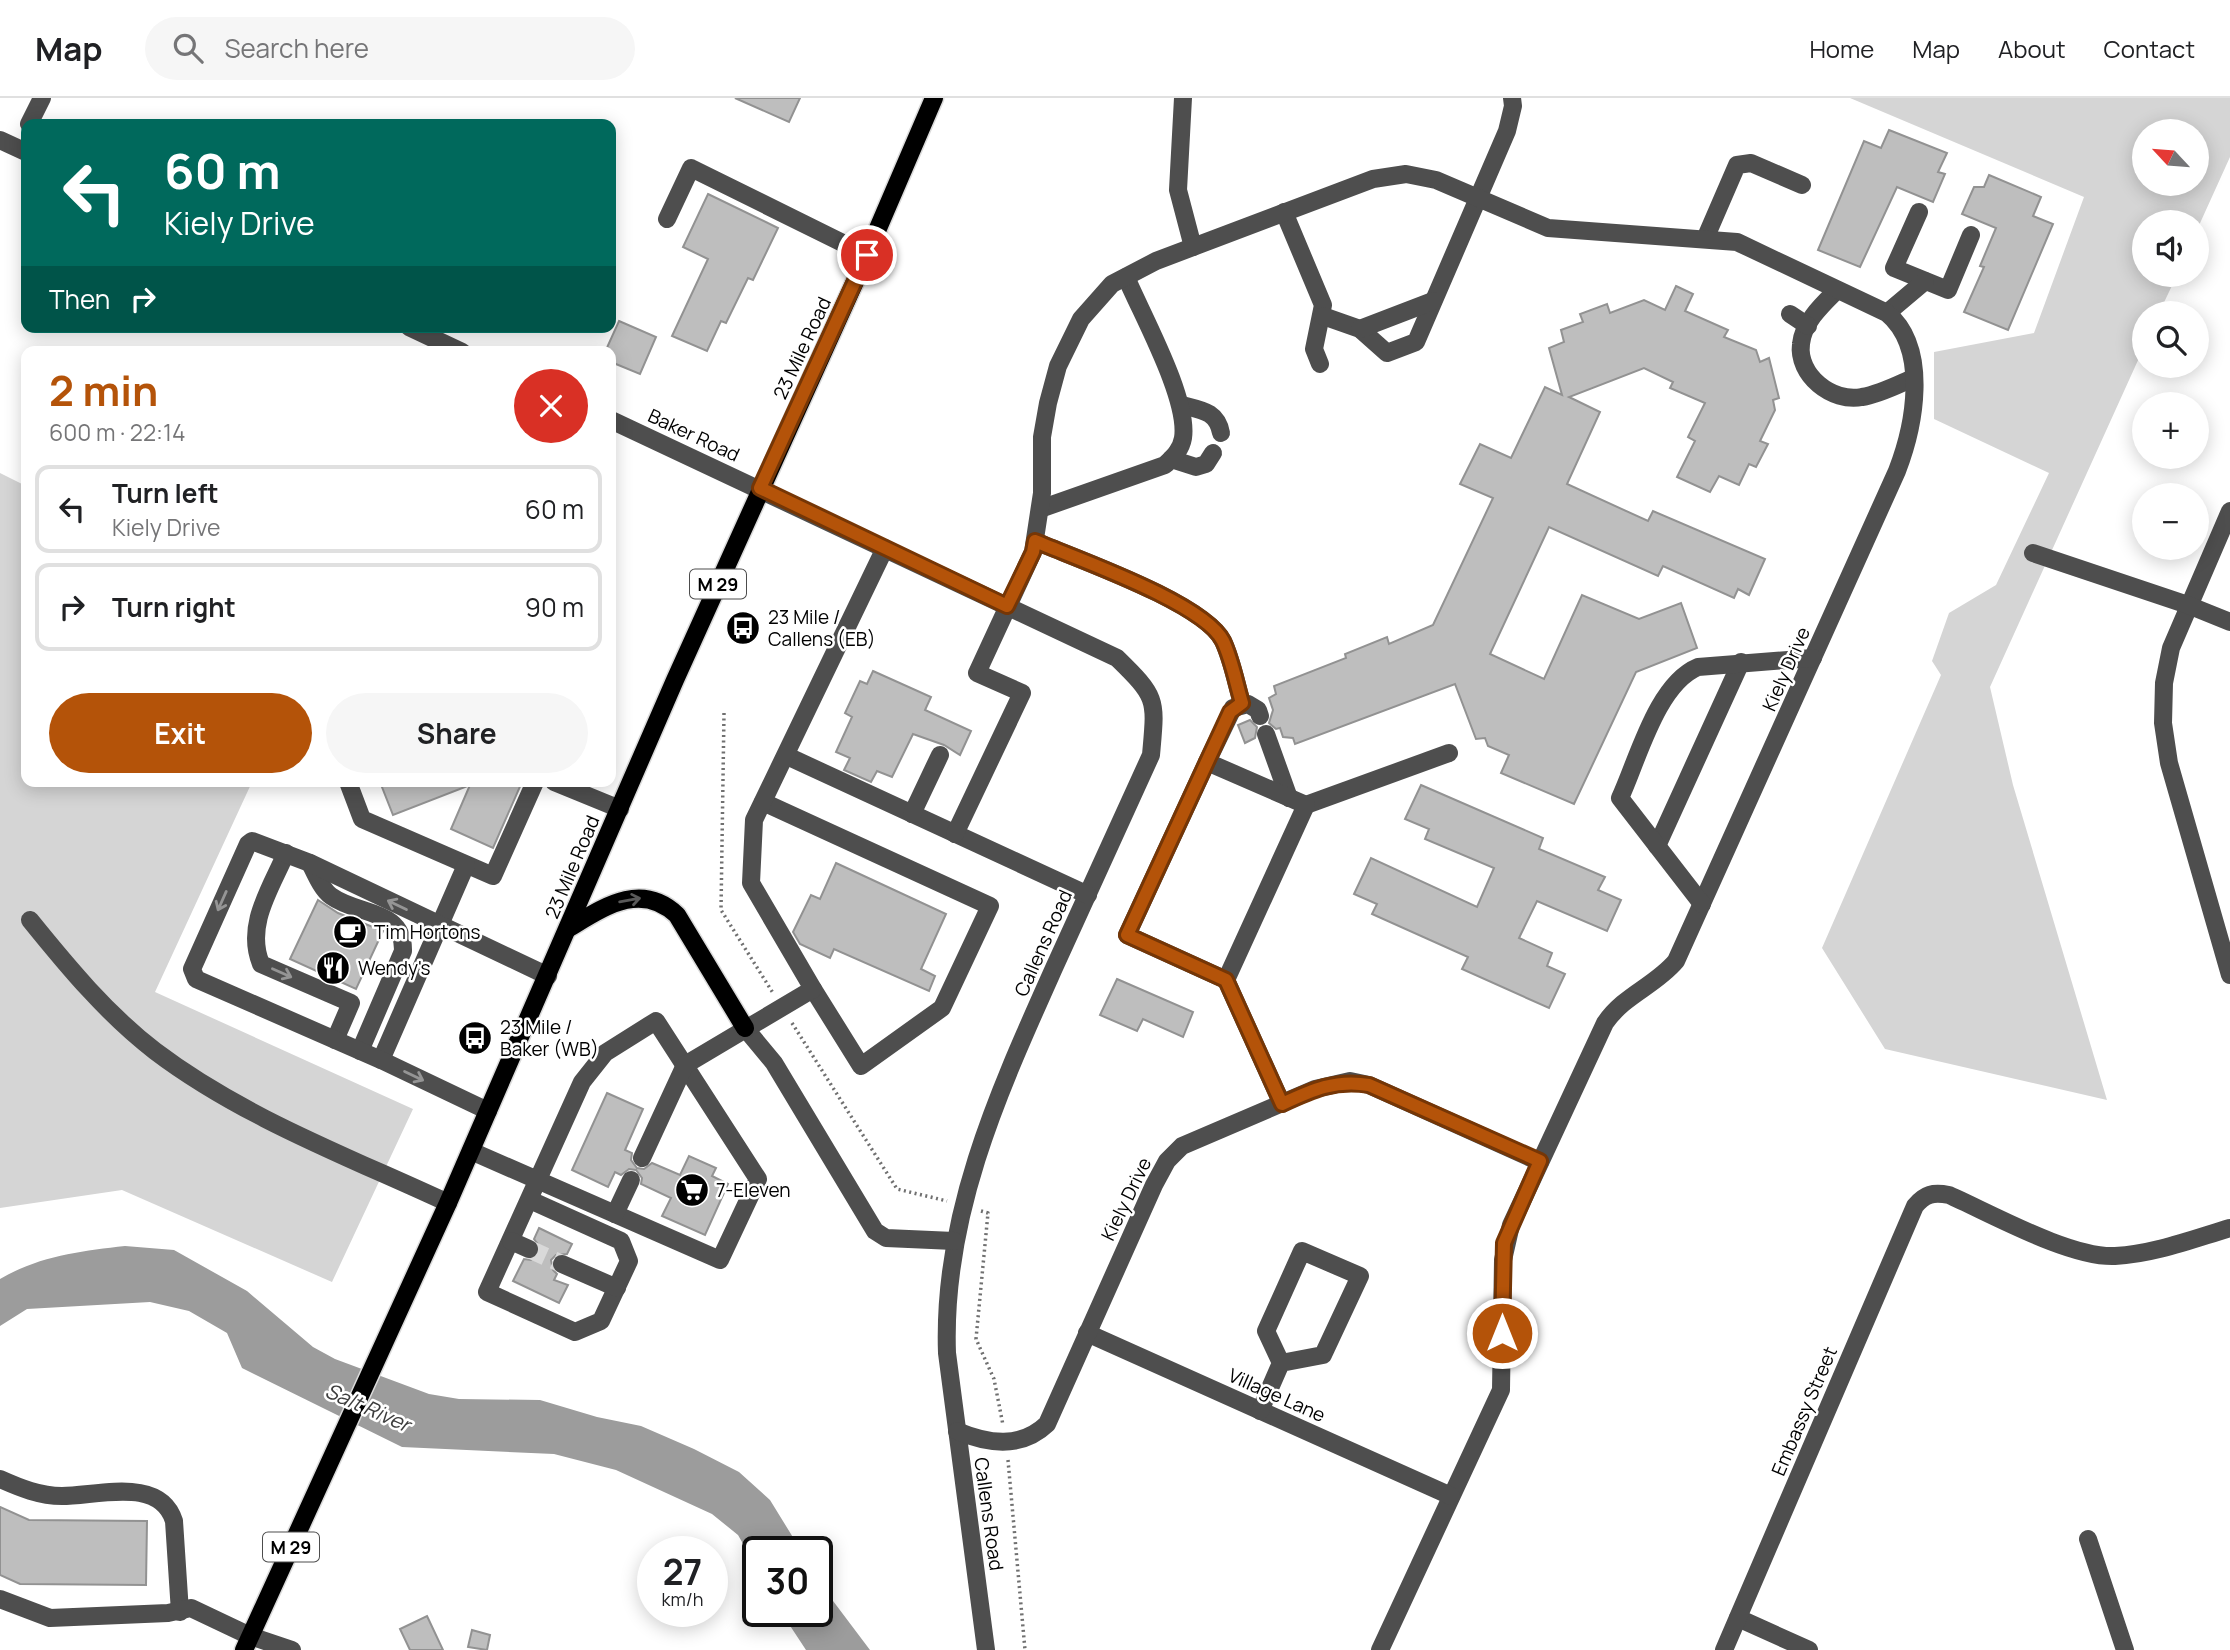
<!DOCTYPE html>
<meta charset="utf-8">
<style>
:root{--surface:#fff;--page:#f6f6f6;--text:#202124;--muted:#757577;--line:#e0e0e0;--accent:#b45309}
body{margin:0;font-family:Manrope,sans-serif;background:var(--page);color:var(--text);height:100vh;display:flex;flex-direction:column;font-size:26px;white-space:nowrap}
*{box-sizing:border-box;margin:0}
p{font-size:23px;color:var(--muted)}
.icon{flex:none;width:38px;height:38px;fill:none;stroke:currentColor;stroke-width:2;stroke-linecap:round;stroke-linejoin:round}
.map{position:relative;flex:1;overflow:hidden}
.drawer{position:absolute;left:21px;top:248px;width:595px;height:441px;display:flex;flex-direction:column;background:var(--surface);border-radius:14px;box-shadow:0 4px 18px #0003}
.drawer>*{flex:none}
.top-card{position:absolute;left:21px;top:21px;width:595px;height:214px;border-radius:14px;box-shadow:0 4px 18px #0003;background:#00695c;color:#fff;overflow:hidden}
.needle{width:46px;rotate:296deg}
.buttons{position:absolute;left:2132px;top:21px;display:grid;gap:14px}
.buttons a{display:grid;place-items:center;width:77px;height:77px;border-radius:50%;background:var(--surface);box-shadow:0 4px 18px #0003;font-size:35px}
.speed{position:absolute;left:637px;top:1438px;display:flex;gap:14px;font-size:35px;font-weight:700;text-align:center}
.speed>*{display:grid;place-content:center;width:91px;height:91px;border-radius:50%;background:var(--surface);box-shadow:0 4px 18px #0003;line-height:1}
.speed small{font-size:18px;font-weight:400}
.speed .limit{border:4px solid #111;border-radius:10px;background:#fff;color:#111}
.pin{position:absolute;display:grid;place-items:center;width:60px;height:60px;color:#fff;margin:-30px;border:4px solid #fff;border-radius:50%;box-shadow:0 2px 7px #0007}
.me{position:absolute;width:77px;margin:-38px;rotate:0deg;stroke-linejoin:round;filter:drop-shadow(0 0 5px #0008)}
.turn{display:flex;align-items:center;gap:24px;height:147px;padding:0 28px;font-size:32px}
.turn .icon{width:91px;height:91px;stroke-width:2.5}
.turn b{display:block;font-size:49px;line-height:60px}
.then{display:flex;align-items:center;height:66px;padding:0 28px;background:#0003;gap:14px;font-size:26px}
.round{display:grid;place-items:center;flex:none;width:74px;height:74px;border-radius:37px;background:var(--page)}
.headline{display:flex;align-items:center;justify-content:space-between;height:119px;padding:0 28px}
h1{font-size:42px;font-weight:700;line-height:52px;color:var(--accent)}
.cta{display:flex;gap:14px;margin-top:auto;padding:14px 28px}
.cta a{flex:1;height:80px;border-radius:42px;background:var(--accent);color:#fff;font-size:28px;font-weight:700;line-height:80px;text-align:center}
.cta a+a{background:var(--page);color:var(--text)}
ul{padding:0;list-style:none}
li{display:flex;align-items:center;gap:21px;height:88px;margin:0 14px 10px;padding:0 14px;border:4px solid var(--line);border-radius:14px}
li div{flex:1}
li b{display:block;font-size:26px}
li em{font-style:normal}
header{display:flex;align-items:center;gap:42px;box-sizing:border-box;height:98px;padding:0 35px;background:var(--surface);border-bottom:2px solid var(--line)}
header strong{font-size:33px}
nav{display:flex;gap:38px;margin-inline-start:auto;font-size:24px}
.search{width:490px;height:63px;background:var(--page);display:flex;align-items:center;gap:18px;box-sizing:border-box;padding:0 24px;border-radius:38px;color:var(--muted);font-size:26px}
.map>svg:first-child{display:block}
</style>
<header>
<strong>Map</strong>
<div class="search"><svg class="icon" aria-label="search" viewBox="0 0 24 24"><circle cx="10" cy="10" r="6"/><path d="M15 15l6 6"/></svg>Search here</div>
<nav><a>Home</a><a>Map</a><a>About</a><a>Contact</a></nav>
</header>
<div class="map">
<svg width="2230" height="1552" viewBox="0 0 2230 1552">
<rect width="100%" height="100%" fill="#fff"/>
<g fill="#d5d5d5" fill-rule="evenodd">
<path d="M1850,0H2230V59L2196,134V124H2144V177H2177L2159,215H2144V249L1990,589L2013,687L2107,1002L1885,951L1822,850L1941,577L1932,563L1949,515L1996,487L2049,375L1934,321V254L2034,235L2084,99ZM2144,33H2196V86H2144Z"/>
<polygon points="0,375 26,388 26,684 252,684 155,894 413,1011 332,1184 122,1092 0,1110"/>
</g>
<g fill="#9c9c9c">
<path d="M125,1148L174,1152L247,1193L313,1249L335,1261L429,1296L459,1301L540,1302L597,1319L641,1328L694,1351L739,1374L770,1402L802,1454H758V1472L738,1437L712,1416L616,1372L554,1356L402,1349L242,1270L227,1235L189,1213L150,1204L27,1211L0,1228V1181C39,1158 81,1153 125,1148Z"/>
<polygon points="817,1481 818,1483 870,1552 806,1552 781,1514 817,1514"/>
</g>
<g fill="#bebebe" stroke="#929292" stroke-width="2">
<polygon points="735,0 800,0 789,24"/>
<polygon points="1889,32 1947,55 1938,74 1945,76 1933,104 1897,89 1860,169 1818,152 1864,43 1881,50"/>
<polygon points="1989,77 2041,99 2033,118 2053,126 2008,232 1964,214 1984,169 1980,168 1996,130 1962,116 1974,89 1984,89"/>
<polygon points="708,96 778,130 753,182 748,180 726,225 721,223 707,253 672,238 708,161 683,149"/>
<polygon points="1676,188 1693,196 1685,213 1728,232 1724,239 1756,252 1760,264 1769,260 1779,300 1773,302 1775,312 1760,343 1768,346 1756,369 1749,366 1739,387 1719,378 1710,394 1677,379 1695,343 1688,339 1705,305 1670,290 1673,284 1644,270 1569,299 1600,314 1567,386 1648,423 1653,413 1765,461 1749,497 1738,491 1734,500 1663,468 1658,478 1549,429 1490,556 1544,581 1582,497 1639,521 1681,505 1697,550 1636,574 1574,706 1501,675 1509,657 1488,648 1485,640 1476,641 1455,586 1295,646 1293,640 1283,639 1280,630 1276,631 1269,625 1273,612 1269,600 1276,596 1274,588 1346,560 1345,556 1387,539 1389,546 1433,527 1493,400 1460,386 1480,346 1511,360 1545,289 1562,297 1549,250 1564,244 1561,232 1583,224 1580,216 1607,206 1610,215 1644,202 1665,212"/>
<polygon points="619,223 656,239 640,276 611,264 611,254 605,254"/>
<polygon points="873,573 931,599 925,612 971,633 960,657 944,647 913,636 892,679 877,673 871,684 844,672 850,660 836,654 852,619 845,615 860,583 867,586"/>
<polygon points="1250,622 1257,629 1255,640 1245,645 1238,627"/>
<polygon points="380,684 522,684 493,750 451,731 470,687 393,717"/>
<polygon points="1421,687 1543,740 1539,751 1605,779 1598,792 1621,802 1607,833 1537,803 1519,840 1552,855 1547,868 1565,876 1549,910 1462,871 1468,859 1372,816 1377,806 1354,796 1371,760 1477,809 1494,770 1425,741 1429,731 1405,721"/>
<polygon points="836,765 946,816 921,871 935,878 929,893 834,851 830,860 800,846 793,834 811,797 820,801"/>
<polygon points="318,802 338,815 383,833 356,891 290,861"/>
<polygon points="1117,881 1193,914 1183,939 1143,921 1137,933 1100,917"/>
<polygon points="607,995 643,1011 625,1052 632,1055 631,1062 637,1070 644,1071 652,1065 680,1077 689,1058 716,1070 712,1078 728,1086 705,1137 662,1118 671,1100 641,1086 642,1080 636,1072 629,1071 621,1077 615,1074 608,1089 572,1072"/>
<polygon points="539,1130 572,1146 567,1156 556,1157 551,1162 553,1172 557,1176 554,1182 568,1187 559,1205 513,1183 524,1161 531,1162 539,1156 540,1149 534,1141"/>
<polygon points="0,1409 29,1422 147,1423 146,1487 20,1486 0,1477"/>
<polygon points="427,1518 443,1552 410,1552 400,1531"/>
<polygon points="472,1532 490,1537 487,1552 468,1549"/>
</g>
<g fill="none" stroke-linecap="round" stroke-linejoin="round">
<polyline stroke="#d9d9d9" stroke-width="18" stroke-dasharray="18 9" stroke-linecap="butt" points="529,1151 562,1166"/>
<g stroke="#dbdbdb" stroke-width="21">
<g id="major">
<path d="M569,830C604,809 641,783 677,817L745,930"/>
<polyline points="244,1552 448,1105 675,582 858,177 934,0"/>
</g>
</g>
<g stroke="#707070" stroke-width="3.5" stroke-dasharray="2 3.5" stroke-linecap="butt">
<polyline points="724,615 721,812 773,895"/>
<polyline points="792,925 897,1091 947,1103"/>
<polyline points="981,1113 988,1115 976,1241 994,1281 1003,1327"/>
<polyline points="1008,1362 1025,1552"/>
</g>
<g stroke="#4e4e4e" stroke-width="18">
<polyline points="1183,0 1178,92 1193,149"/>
<polyline points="29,26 42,0"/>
<polyline points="0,42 26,54"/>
<polyline points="1284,114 1323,207 1314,251 1320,266"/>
<polyline points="1919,114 1894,170 1948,192 1971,137"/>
<polyline points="667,121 691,70 867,157"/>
<polyline points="1705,141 1737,67 1751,65 1802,87"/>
<path d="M1837,192C1823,206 1803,224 1801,246C1797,277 1832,305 1862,299C1880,296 1897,287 1913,280"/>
<polyline points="1887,215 1925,183"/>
<polyline points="1790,216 1808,228"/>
<polyline points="1323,218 1360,231 1387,255 1416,244 1507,33 1513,8 1512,0"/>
<polyline points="409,229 462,254"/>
<polyline points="1360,231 1433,203"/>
<path d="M1182,307C1201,312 1217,313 1221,335"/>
<path d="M611,322L1117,560C1158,600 1156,601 1151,657C1119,728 1087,799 1054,870C999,993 942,1117 947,1255L986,1552"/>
<polyline points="1171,361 1196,369 1206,366 1213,355"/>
<path d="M1040,411L1165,367C1173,359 1181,352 1183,340C1189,301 1142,217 1126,179"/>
<polyline points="2230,413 2171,550 2164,585 2163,625 2169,665 2230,877"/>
<path d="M1035,443C1077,461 1204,505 1223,543C1232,562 1236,585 1242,605"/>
<polyline points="2033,455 2188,507 2230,524"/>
<polyline points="1266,636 1289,700"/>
<polyline points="787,658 1088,797"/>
<polyline points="1207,664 1233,610 1248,606 1258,612 1260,618"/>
<polyline points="348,684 362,721 493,778 535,684"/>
<polyline points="554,684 620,711"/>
<polyline points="763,704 990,808 942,910 861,968 813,891"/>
<polyline points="1306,707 1449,655"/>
<polyline points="912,716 940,657"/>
<path d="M955,736L1022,595L977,575L1033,454L1042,395V339L1048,305L1058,268L1081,221L1112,186L1156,163L1373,81L1406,76L1436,82L1548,130L1737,144L1887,215C1930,251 1914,329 1897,373L1676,863C1655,888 1624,897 1605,925L1511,1127L1503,1162L1501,1292L1380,1552"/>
<polyline points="1657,748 1741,564"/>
<path d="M286,755C271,790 245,827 261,866L351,905L335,942"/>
<path d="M310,765C315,775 322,792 331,798C358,818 404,810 403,853L360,953"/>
<path d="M1702,806L1620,700C1638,661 1657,586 1698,569L1813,560"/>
<path d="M30,822C68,869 107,916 155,953C242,1019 349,1059 448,1105"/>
<polyline points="1226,882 1306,707 1207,664 1127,837 1226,882 1282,1006"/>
<polyline points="745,930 774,965 875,1133 886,1140 954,1143"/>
<polyline points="381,962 466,767"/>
<polyline points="488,1013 381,962 196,881 192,871 248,746 252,743 310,765 548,878"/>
<polyline points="471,1053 720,1162 758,1081 656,923 605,955 582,984 487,1194 575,1234 601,1223 629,1163 621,1143 530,1102"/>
<polyline points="642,1060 685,967 813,891 751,785 754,722 885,450"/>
<polyline points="615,1116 631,1082"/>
<polyline points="511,1143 529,1151"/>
<polyline points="562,1166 617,1190"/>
<polyline points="1087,1235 1451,1398"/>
<polyline points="1260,1313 1281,1265 1266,1233 1302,1153 1360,1178 1323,1257 1281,1265"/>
<path d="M957,1333C988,1346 1021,1351 1047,1326L1154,1087L1167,1063L1182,1048L1315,991L1350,983L1369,987L1540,1064"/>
<path d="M0,1381C20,1390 40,1398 62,1398C97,1398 160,1378 174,1423L180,1514"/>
<polyline points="2088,1441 2125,1552"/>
<polyline points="0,1501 50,1520 168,1515 191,1510 250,1538 292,1552"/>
<polyline points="1738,1520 1809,1552"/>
<path d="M1724,1552L1915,1108C1925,1096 1933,1094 1949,1097C1992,1116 2070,1160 2115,1158C2154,1156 2193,1141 2230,1130"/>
</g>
<use href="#major" stroke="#000" stroke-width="18"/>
</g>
<defs><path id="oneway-shaft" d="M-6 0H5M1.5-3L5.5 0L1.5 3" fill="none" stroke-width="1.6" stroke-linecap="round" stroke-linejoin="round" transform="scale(1.75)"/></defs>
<use stroke="#595959" href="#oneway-shaft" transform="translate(630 802) rotate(-10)"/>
<g stroke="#959595">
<use href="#oneway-shaft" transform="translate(222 803) rotate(114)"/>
<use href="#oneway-shaft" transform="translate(397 807) rotate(-154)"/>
<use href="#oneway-shaft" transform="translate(282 875) rotate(24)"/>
<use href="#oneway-shaft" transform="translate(414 978) rotate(26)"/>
</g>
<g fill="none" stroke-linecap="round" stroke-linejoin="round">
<g stroke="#753606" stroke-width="18">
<path id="route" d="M867,157L760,390L1007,508L1033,454L1035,443C1077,461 1204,505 1223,543C1232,562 1236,585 1242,605L1230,614L1127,837L1226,882L1282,1006C1312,992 1336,981 1369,987L1540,1063L1504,1145L1502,1235"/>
</g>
<use href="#route" stroke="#b45309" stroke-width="12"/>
</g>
<defs>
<g id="bus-disc" transform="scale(1.75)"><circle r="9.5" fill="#000" stroke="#fff"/><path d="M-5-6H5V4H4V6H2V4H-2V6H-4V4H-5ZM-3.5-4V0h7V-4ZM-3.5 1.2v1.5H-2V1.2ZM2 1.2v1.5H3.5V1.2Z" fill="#fff"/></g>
<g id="cafe-disc" transform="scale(1.75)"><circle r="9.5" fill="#000" stroke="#fff"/><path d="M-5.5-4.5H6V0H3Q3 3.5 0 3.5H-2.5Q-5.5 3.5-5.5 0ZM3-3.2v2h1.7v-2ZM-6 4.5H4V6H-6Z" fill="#fff"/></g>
<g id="restaurant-disc" transform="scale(1.75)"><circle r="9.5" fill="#000" stroke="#fff"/><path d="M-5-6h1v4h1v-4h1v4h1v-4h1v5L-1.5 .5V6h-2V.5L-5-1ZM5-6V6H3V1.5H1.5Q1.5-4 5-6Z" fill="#fff"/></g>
<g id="supermarket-disc" transform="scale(1.75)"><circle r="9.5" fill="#000" stroke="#fff"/><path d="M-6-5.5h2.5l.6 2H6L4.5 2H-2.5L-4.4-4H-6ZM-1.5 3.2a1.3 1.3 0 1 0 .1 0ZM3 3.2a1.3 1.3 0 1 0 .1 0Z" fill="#fff"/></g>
</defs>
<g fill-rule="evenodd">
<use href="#bus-disc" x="743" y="530"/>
<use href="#cafe-disc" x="350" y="834"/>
<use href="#restaurant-disc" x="333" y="870"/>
<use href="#bus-disc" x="475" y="940"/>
<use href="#supermarket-disc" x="692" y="1092"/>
</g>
<g text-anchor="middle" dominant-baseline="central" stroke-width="5" stroke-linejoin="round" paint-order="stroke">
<g fill="#fff" stroke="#4c4c4c" stroke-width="2">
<rect x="690" y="471.5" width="56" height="29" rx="5"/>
<rect x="263" y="1434.5" width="56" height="29" rx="5"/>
</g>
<g font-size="18" font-weight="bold" fill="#000">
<text x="718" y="486">M 29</text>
<text x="291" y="1449">M 29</text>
</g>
<g font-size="19" fill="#000" stroke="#fff">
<text transform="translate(802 250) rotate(-65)">23 Mile Road</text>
<text transform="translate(694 337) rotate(25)">Baker Road</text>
<text transform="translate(1786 571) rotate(-66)">Kiely Drive</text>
<text transform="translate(572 769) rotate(-67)">23 Mile Road</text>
<text transform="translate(1043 845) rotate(-66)">Callens Road</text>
<text transform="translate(1126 1101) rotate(-64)">Kiely Drive</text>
<text transform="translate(1277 1297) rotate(24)">Village Lane</text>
<text transform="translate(1804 1313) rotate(-67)">Embassy Street</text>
<text transform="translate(989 1416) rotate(82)">Callens Road</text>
</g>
<g font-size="19" fill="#000" stroke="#fff" text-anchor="start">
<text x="768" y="519">23 Mile /<tspan x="768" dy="22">Callens (EB)</tspan></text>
<text x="374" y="834">Tim Hortons</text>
<text x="358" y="870">Wendy's</text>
<text x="500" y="929">23 Mile /<tspan x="500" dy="22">Baker (WB)</tspan></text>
<text x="716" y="1092">7-Eleven</text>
</g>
<g font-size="21" font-style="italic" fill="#3d3d3d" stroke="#fff">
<text transform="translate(368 1309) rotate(24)">Salt River</text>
</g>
</g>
</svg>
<div class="buttons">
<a><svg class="needle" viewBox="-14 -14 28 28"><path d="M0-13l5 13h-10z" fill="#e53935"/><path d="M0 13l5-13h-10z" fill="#757577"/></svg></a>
<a><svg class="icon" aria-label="sound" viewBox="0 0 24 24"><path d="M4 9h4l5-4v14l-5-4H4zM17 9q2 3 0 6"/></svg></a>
<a><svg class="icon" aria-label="search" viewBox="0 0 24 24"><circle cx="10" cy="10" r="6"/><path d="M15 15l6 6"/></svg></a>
<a>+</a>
<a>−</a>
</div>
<div class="speed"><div>27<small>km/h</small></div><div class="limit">30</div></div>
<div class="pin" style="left:867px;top:157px;background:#d93025"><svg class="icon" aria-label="arrive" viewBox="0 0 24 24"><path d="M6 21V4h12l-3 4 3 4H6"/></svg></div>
<svg class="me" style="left:1502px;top:1235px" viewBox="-20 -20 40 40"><circle r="17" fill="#b45309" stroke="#fff" stroke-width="3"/><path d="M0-11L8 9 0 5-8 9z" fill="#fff"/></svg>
<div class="top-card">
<div class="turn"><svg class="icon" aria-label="left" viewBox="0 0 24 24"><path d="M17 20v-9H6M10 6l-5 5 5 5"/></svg><div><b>60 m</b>Kiely Drive</div></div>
<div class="then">Then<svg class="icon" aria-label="right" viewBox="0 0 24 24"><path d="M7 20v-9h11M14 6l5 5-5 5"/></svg></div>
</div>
<section class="drawer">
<div class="headline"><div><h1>2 min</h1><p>600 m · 22:14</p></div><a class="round" style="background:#d93025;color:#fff"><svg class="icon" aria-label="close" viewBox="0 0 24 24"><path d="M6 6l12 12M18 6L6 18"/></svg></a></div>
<ul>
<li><svg class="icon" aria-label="left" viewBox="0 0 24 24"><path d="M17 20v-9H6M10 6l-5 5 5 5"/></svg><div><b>Turn left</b><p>Kiely Drive</p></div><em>60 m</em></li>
<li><svg class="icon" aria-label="right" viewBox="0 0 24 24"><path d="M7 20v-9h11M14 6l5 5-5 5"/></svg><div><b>Turn right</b></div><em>90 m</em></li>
</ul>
<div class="cta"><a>Exit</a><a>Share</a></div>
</section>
</div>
